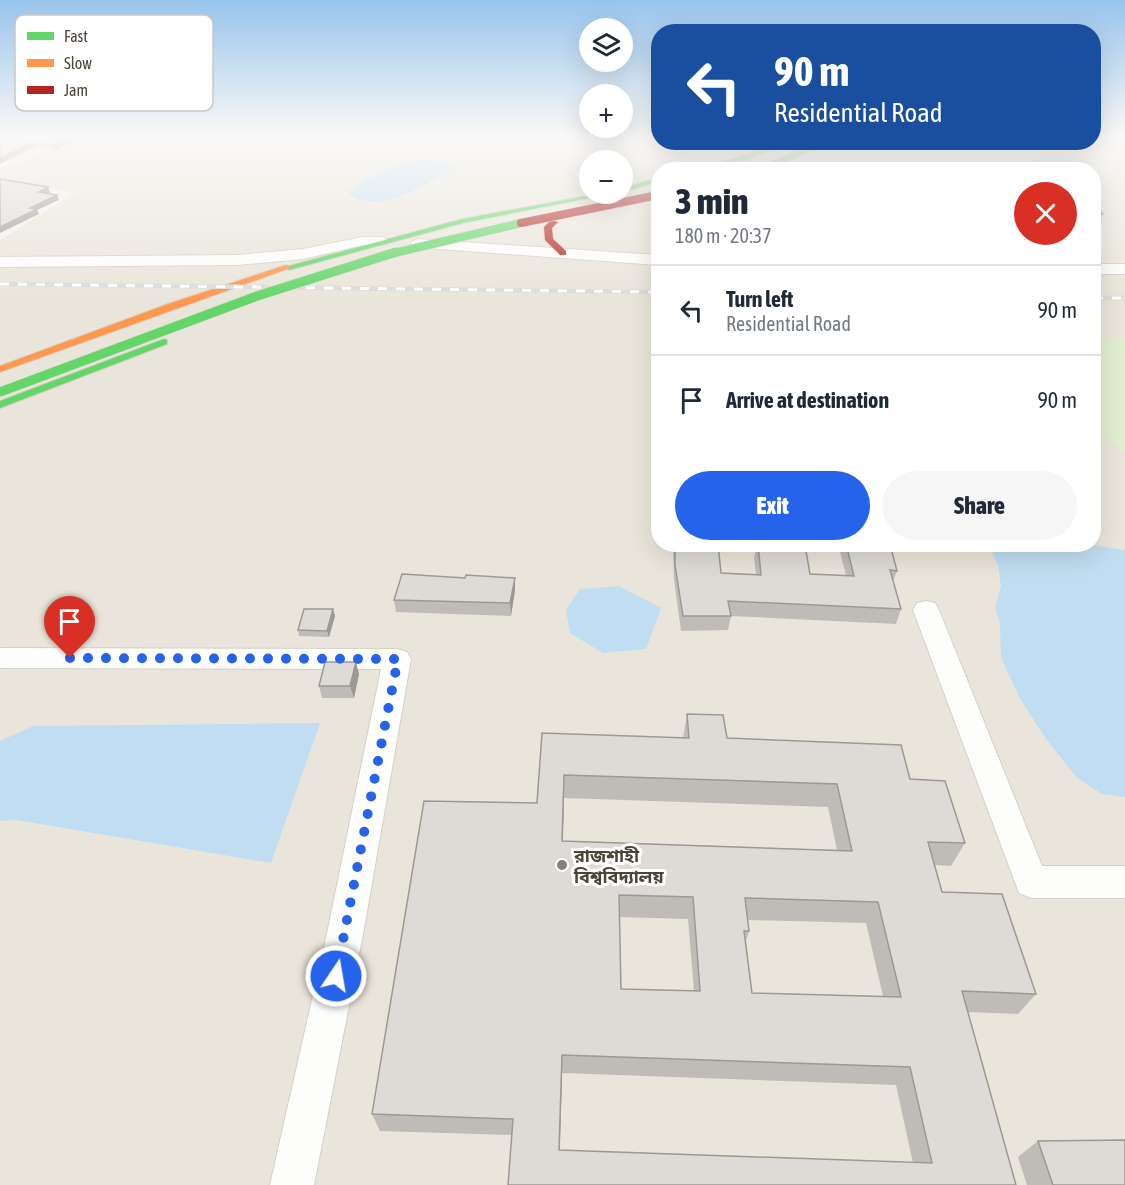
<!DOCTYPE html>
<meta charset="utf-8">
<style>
:root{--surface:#fff;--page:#f6f6f7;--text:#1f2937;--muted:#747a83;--line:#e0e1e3;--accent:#2563eb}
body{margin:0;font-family:"Asap Condensed","Noto Sans Bengali",sans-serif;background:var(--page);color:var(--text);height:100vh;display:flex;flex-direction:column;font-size:22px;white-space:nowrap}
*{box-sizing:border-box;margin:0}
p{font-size:20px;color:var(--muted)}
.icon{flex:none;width:33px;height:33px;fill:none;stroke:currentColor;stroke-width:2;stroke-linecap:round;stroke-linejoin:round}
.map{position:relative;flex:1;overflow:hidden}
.sheet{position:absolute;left:651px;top:162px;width:450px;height:390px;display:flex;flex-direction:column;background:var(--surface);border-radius:24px;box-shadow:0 6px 24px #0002}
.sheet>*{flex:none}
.hud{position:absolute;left:651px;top:24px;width:450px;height:126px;border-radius:24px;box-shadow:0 6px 24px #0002;background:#1a4fa0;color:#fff;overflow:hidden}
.fabs{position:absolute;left:579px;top:18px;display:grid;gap:12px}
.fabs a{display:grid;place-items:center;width:54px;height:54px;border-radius:50%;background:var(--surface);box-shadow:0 6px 24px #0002;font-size:30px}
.pin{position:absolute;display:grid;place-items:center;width:51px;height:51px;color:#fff;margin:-62px -26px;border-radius:50% 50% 50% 0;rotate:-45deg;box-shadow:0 0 6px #0007}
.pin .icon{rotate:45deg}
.me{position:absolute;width:66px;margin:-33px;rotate:12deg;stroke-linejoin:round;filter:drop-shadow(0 0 4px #0008)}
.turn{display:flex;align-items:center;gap:21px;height:126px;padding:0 24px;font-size:27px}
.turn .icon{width:78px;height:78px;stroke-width:2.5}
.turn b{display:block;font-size:42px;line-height:51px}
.round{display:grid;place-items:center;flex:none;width:63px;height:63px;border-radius:32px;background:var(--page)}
.headline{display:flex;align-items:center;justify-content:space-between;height:102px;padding:0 24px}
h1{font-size:36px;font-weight:800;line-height:45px}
.action{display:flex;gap:12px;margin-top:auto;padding:12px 24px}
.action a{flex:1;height:69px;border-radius:36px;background:var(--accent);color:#fff;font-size:24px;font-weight:800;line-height:69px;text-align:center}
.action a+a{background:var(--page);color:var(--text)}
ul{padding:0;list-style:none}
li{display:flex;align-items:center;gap:18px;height:90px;padding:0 24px;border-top:2px solid var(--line)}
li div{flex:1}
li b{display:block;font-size:22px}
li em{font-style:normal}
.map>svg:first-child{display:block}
</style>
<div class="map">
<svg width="1125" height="1185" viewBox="0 0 1125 1185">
<rect width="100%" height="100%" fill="#f4f2ee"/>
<path fill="#eae5da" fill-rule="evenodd" d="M92,136H658V142L844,146L848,142H1094V136H1125V1185H0V240L76,192L0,182V169ZM590,160H622V194H590ZM658,170H1094V544H658Z"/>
<polygon fill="#e1eecf" points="1094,337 1125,337 1125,452 1094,429"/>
<g fill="#c0ddf1">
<polygon points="1057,156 1088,160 1095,169 1095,174 1094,170 1045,169 1037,158"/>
<path d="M423,159L447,163L454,169C424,182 380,218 348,193C368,176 397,162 423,159Z"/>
<polygon points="1084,544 1125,550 1125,797 1102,794 1077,778 1046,739 1019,697 1001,657 1000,623 995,607 1001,587 998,565 989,545"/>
<polygon points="619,586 661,608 646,649 603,653 570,633 566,610 580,589"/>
<polygon points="320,723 271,863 17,820 0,821 0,741 33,726"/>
</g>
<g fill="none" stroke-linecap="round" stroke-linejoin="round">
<g stroke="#d2d0cb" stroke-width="2">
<g id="street">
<polygon points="363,237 382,237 389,241 382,245 363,245 303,259 238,265 0,267 0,257 238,255 303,249"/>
<polygon points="418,239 658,255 658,265 413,247 410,244 413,241"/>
<rect x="1094" y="264" width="31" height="10"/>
<polygon points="926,601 935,603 939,610 1042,866 1125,866 1125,898 1031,898 1019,893 913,610 917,603"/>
<polygon points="0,648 397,649 407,652 411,659 364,929 314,1185 270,1185 328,929 381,669 0,668"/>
</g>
</g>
<g stroke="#d3cfc5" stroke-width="2">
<g id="fast">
<path d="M776,142H786C762,156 721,170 694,170L752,153Z"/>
<polygon points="820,142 829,142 795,158 761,169 758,167"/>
<polygon points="658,178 658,182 622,192 622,188"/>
<polygon points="596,194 609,194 463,223 289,270 285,267 462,219"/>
<polygon points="164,339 167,340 167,344 0,408 0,401"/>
</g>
</g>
<g stroke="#d3cfc5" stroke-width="2">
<polygon id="slow" points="286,265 293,267 0,372 0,366 168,304"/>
</g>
<g stroke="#d3cfc5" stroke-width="2">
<polygon id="jam" points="551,220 558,222 552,228 553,239 566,251 566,255 560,255 545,240 544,227"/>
</g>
<use href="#street" fill="#fdfdfc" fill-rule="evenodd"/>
<use href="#fast" fill="#63d668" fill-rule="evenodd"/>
<use href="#slow" fill="#ff974d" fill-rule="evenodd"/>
<use href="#jam" fill="#b3261e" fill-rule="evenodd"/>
<g stroke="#dbdbda" stroke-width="4.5">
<g id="rail">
<polyline points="0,284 658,292"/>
<polyline points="1094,298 1125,298"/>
</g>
</g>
<use href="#rail" stroke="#fff" stroke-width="3" stroke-dasharray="9" stroke-linecap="butt"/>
<g stroke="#d3cfc5" stroke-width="9" stroke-linecap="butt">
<polyline id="fast-bridge-far1" points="390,254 521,223"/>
</g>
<g stroke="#d3cfc5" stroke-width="10" stroke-linecap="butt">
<polyline id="fast-bridge" points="0,392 257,296 396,252"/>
</g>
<g stroke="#d3cfc5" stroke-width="9" stroke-linecap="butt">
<polyline id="jam-bridge" points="521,223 658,195"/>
</g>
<use href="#fast-bridge-far1" stroke="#63d668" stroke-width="8"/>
<use href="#fast-bridge" stroke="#63d668" stroke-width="9"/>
<use href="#jam-bridge" stroke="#b3261e" stroke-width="8"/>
</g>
<g fill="#bfbcb8" fill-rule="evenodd">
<polygon points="0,136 90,136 55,150 38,146 30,149"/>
<polygon points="1094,204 1103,214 1101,219 1094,219"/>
<polygon points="673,544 718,544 721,573 756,575 754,558 757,544 810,574 846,575 838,544 890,544 897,571 893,581 901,609 896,624 731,616 728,630 681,631 674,580"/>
<polygon points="515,590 511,616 396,612 394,600"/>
<polygon points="333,609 335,616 329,637 299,636 298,630"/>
<polygon points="359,674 354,698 322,698 319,686"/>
<path d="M687,714L727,738L910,779L965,843L951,866L935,865L942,892L1036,994L1018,1014L968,1012L1016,1185H508L512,1135L380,1131L372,1114L537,803L542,733L683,738ZM564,798L828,807L837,850L563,841ZM619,917L688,919L694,991L621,989ZM748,920L866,923L883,996L752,993L746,941L749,931ZM562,1073L896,1085L913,1163L560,1150Z"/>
<polygon points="1038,1141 1125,1185 1027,1185 1018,1157"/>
</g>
<g fill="#9b9996">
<polygon points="76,136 90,136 55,150 53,145"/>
<polygon points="37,142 38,146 30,149 0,164 0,158 28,144"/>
<polygon points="48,187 50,193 41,197 39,192"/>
<polygon points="57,195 59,200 37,210 39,214 0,233 0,227 30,208"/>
<polygon points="515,578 515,590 511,616 510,603"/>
<polygon points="333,609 335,616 329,637 327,631"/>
<polygon points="356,662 359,674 354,698 350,686"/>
<polygon points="564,775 564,798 562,864 562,841"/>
<polygon points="562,1055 562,1073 559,1165 559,1150"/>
</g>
<g fill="#dedbd6" stroke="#9b9996" stroke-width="1.5" fill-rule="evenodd">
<polygon points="0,136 76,136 53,145 37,142 28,144 0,158"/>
<polygon points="0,179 48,187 39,192 57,195 30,208 37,209 0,227"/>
<polygon points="1094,204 1103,214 1094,214"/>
<polygon points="675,544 718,544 721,573 761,575 758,544 805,545 810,574 854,576 846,544 890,544 897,571 890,570 901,609 728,601 731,616 683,616 675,565"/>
<polygon points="402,574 465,578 466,575 515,578 510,603 394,600"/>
<polygon points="304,609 333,609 327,631 298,630"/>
<polygon points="325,662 356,662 350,686 319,686"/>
<path d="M687,714L723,715L727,738L901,745L910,779L945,781L965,843L928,842L942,892L1002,894L1036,994L962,991L1016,1185H508L513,1119L372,1114L424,801L537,803L542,733L689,738ZM564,775L837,784L852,851L562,841ZM619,895L693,897L700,991L621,989ZM745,898L878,902L901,997L752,993L744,931H749ZM562,1055L910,1067L932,1163L559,1150Z"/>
<polygon points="1125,1140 1125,1185 1053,1185 1038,1141"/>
</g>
<linearGradient id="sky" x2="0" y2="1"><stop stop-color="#98c4ec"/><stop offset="0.45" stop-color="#faf9f7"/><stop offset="1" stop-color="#faf9f7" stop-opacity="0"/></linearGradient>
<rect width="1125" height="302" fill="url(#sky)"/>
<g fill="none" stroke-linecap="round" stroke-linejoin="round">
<polyline stroke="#2563eb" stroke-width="10" stroke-dasharray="0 18" points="70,658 398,659 336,976"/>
</g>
<circle fill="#868178" stroke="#fff" stroke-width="2" cx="562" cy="865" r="6"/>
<g text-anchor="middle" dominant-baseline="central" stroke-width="6" stroke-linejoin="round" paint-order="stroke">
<g font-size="18" font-weight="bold" fill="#4b4439" stroke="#fff" text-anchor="start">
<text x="574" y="855">রাজশাহী<tspan x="574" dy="21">বিশ্ববিদ্যালয়</tspan></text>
</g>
</g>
<rect x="15" y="15" width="198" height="96" rx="9" fill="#fff" stroke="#c9c7c4" stroke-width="1.5"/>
<rect x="27" y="32" width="27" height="8" fill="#63d668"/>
<rect x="27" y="59" width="27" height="8" fill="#ff974d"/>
<rect x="27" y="86" width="27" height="8" fill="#b3261e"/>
<g font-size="16" fill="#4b4439">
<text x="64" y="42">Fast</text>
<text x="64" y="69">Slow</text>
<text x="64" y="96">Jam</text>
</g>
</svg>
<div class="fabs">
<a><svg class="icon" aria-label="layers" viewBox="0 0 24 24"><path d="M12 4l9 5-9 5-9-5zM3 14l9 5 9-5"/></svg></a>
<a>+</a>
<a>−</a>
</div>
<div class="pin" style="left:70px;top:658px;background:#d93025"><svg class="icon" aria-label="arrive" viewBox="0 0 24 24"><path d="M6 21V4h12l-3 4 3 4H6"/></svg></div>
<svg class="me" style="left:336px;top:976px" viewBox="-20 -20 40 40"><circle r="17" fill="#2563eb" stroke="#fff" stroke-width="3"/><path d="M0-11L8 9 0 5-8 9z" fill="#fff"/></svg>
<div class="hud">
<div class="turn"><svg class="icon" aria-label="left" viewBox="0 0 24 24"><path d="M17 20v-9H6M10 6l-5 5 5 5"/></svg><div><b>90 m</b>Residential Road</div></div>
</div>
<section class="sheet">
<div class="headline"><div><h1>3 min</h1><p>180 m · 20:37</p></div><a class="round" style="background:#d93025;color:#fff"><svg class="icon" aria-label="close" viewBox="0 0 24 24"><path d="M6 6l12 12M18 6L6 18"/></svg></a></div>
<ul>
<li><svg class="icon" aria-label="left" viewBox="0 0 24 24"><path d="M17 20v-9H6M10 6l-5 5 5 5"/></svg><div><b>Turn left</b><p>Residential Road</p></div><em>90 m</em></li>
<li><svg class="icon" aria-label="arrive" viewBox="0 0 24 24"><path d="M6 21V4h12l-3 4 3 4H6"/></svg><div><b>Arrive at destination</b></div><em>90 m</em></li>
</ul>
<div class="action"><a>Exit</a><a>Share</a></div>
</section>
</div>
